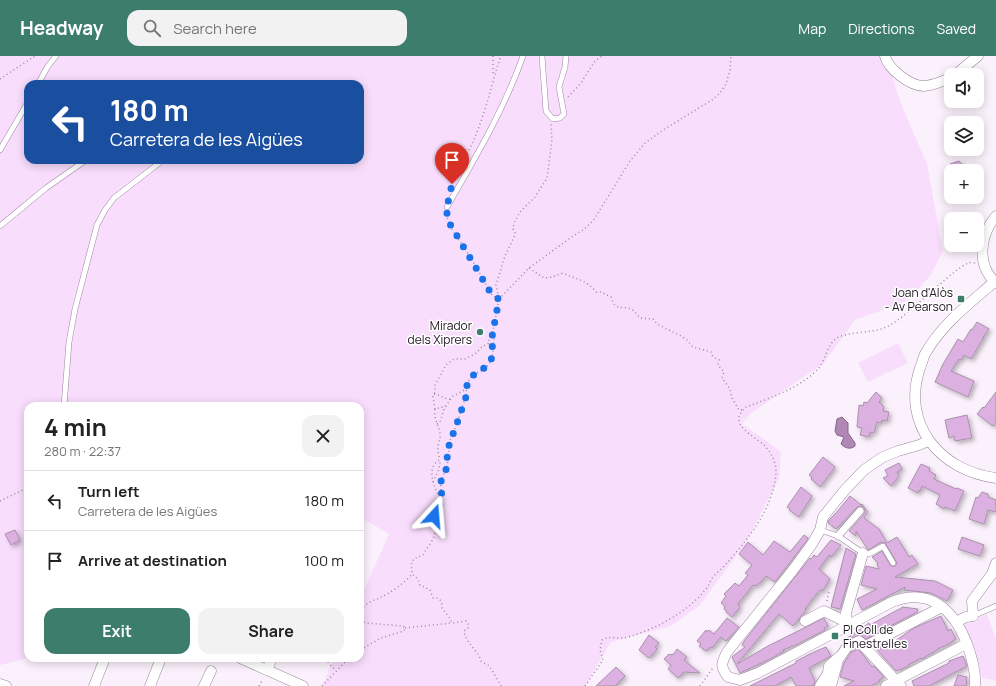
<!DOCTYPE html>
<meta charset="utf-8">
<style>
:root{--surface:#fff;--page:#f2f2f2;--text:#222;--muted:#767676;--line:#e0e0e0;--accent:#3d7d6b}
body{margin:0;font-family:Manrope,sans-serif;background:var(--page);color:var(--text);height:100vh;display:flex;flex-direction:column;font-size:15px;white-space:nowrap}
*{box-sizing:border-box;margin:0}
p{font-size:13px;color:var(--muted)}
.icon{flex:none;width:22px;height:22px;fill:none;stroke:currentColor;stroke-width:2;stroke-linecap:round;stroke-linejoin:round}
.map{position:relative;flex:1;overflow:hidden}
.drawer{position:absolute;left:24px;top:346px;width:340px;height:260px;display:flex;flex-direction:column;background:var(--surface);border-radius:12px;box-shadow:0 2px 10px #0003}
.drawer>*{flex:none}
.guide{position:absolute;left:24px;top:24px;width:340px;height:84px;border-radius:12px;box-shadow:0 2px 10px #0003;background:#1a4fa0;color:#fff;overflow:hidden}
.fabs{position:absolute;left:944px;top:12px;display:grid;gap:8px}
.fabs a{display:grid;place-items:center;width:40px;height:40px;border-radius:8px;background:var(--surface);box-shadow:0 2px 10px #0003;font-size:20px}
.pin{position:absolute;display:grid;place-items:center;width:34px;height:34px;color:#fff;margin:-41px -17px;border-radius:50% 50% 50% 0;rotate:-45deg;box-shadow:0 0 4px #0007}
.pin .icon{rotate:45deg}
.me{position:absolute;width:44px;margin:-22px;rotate:19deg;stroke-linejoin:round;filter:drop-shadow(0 0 3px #0008)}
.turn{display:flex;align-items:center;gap:14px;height:84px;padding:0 20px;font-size:18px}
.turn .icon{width:52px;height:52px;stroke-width:2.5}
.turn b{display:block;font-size:28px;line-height:34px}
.round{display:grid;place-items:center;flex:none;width:42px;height:42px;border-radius:12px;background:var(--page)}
.headline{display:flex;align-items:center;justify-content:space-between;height:68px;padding:0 20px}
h1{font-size:24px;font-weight:700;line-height:30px}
.button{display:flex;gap:8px;margin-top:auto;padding:8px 20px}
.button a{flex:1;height:46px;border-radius:12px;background:var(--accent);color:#fff;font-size:16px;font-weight:700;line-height:46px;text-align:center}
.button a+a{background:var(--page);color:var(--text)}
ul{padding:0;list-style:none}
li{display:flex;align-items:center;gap:12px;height:60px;padding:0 20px;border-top:1px solid var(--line)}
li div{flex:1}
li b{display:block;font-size:15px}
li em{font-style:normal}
header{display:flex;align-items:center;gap:24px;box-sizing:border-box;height:56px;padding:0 20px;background:var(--accent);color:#fff}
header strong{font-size:19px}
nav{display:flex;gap:22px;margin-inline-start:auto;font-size:14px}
.search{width:280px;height:36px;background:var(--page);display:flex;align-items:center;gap:10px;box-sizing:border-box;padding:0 14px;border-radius:12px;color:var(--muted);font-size:15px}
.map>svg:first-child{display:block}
</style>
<header>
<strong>Headway</strong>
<div class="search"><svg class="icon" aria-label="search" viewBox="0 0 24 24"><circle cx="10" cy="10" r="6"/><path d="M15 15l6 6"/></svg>Search here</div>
<nav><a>Map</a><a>Directions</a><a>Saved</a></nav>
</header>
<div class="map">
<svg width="996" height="630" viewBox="0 0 996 630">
<defs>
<filter id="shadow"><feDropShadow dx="2.5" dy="2.5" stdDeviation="2" flood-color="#0004"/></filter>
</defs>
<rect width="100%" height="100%" fill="#fbf1fc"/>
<g fill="#f8ddfc" fill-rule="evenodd">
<path d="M0,0H885L902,50L927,108L943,195L930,220L907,245L855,264L824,307L750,358L742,368L757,378L781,396L779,423L745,488L699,550L671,570L611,586L585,630H322L334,602H360V543L389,478L360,461V350H28V602L0,609ZM28,28H360V104H28Z"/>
<polygon points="898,287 908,307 868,326 858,307"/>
<polygon points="987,558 996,584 996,627 995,624 982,622 979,608 964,569"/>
</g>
<path fill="#b187b6" stroke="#856589" d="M842,361L848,367V377L855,387V390C850,394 845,392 841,388L844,381L837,379L835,375L837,363Z"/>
<g fill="#dcb0e1" stroke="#a991ac" filter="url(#shadow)">
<polygon points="959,105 968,115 957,115 950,108"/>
<polygon points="977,266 989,273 983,281 984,281 971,303 964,299 961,304 959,303 951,315 974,325 968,341 935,326 943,308 958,283 963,286 971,273 972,274"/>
<polygon points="876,336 882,342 879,346 884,351 883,355 889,356 887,365 882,364 881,367 877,366 874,377 870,376 869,381 860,379 862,372 857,371 859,349 863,350 864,346 867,347"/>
<polygon points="996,336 996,366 993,370 977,358 983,351 984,352"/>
<polygon points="967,359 972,382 955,385 954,380 949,382 945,364"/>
<polygon points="823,401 835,411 820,431 811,423 812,421 809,419"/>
<polygon points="899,407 902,413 897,416 899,420 891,430 883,422 888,420 885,414"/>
<polygon points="921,408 930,412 929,415 936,419 934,423 956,433 957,432 964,435 955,455 945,451 944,453 936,448 940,439 922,430 920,435 919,434 918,437 908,432"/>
<polygon points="801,431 812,440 799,461 789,454 790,453 787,451"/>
<polygon points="982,436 988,438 988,441 996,444 996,456 988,454 984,468 969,463 976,441 978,442"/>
<polygon points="850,440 861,449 862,448 868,456 864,462 879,473 887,487 897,481 909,501 912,499 918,508 895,521 935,525 953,534 947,545 931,537 904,534 905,531 862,554 857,543 877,533 861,529 866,510 879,513 877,509 878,507 872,501 882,495 891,510 895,510 897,507 885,487 881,486 868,494 856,475 856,480 849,475 864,458 865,454 863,451 861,450 857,451 836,473 828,467 829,464 836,457"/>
<polygon points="15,474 20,484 11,489 5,478"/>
<polygon points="804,479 808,482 807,484 775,526 766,520 761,526 755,530 753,529 738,548 740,551 732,561 726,556 727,555 724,553 725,550 721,547 726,540 724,538 735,527 739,530 748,519 745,517 752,509 739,498 748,486 763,499 774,485 790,496"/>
<polygon points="962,481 984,489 980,500 958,493"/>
<polygon points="831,484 841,489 831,501 829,499 819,513 830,523 825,531 822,535 820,534 811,545 805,553 806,554 793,570 779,558 737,608 768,590 824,562 828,570 824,572 825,574 798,588 783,594 784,595 772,602 740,617 732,601 733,600 745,591 742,589 745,584 810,502 811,503 814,499 817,501"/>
<polygon points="846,492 856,498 840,553 831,551"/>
<polygon points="902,551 918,553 917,556 866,583 860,579 847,584 846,583 869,567 870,569 899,553 901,553"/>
<polygon points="941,560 948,575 951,573 956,583 952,585 952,586 943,591 943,590 922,603 921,602 908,609 909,610 896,615 877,594 881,592 880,591 892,587 914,572"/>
<polygon points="727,562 739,571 726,585 721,581 712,592 710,591 706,595 699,590 701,588 697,585 706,574 707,576 709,574 714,578"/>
<polygon points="649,579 659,587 655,591 657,593 649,602 639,594"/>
<polygon points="826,591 831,600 809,612 815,625 814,629 811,630 796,630 791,621 775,630 750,630 796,607 796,605 814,596"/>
<polygon points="677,593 687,601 684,604 700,617 684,616 678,622 668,613 671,609 664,603 669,598 671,599 672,598 673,599"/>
<polygon points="858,593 865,601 872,611 874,610 884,621 879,624 880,625 871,630 844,630 854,625 840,621 844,607 851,596"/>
<polygon points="963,600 967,610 929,630 914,630 912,625 949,607 949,605"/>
<polygon points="616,611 625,620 615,630 596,630"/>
<polygon points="958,619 967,621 966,630 954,630"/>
</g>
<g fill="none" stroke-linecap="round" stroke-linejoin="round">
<g stroke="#9c859f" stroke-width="6">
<g id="service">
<polyline points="542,0 546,55 553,63 560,62 564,58 559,31 565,11 566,0"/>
<polyline points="38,28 48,10 56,0"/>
<polyline points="0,94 28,46"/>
<path d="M447,151C475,102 504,54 523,0"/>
<polyline points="0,170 46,132 86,104"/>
<polyline points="64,350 69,286 75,253 97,169 105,154 114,142 163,104"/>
<polyline points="820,474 838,480 863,497 869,498 883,490 893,507"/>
<polyline points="973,560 996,550"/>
</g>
</g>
<g stroke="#9c859f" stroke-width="8">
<polyline id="pedestrian" points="838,480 860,455"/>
</g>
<g stroke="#9c859f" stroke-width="11">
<g id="minor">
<path d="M885,0C888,13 910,30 924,30C934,29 942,26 951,21"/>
<polyline points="955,19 978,0"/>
<path d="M996,160C980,179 976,209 996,227"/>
<path d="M994,226C969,248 942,268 925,298C923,302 922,308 920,312C901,368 940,415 996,422"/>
<path d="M928,385L919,389L898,395L883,401L864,414L844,435L823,461L820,474L812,488L793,514L727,596C721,608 720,610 728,621L740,624L758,617L892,546C930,531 954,554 967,588C972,602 976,615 975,630"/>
<polyline points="805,565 824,555 850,568"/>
<polyline points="956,566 966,561 973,560 972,545 992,518 996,507"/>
<polyline points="850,568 846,562 846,557 863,497"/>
<polyline points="864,591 942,551"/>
<polyline points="240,602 303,630"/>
<polyline points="267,614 272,602"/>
<polyline points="0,628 6,630"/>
<polyline points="94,630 105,602"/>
<polyline points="150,630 161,602"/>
<polyline points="204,630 211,615"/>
<polyline points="820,630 828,617 829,610 839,601"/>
<polyline points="831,630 838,604 847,591 859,585 901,630"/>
<polyline points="886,630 966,588"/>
</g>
</g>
<g stroke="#988f99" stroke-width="1.5" stroke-dasharray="1 3" stroke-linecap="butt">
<polyline points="493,0 493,20"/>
<polyline points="0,23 35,0"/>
<polyline points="568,41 581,27 595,5 602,0"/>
<path d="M460,112C469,95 477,78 483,59C490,39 494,19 501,0"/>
<path d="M447,158C447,171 460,184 467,196C476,210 484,225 492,239L499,243"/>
<path d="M529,212C547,223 541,225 563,217C575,223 587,224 596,236H601L611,241C616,256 619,249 631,253C634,254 638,260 640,262L653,263L657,268L681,280L687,284L693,291L711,296L713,301L719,304L718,309L724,316L722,322L730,333L732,342L739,354H742"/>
<polyline points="499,243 529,212 573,180 583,174 593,165 630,105 645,87 663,74 712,44 720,37 726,28 730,14 731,0"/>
<polyline points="492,292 489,287 489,283 492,281"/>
<path d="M434,338C441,339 444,343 450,343"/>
<polyline points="435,353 433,341 435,336 435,329 446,309 454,303 465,303 475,298 482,291 489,287"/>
<polyline points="437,368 440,366 445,350"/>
<polyline points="433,426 439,413 440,406"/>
<path d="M441,442C442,437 440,433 441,428C442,418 450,411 447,400L449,397V386L454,377L455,373L467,337L466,333"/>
<polyline points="0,445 25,433 28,429"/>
<polyline points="827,545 829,535"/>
<path d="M360,553C365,551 366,548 370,546C373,544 376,544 379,542C389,538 405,527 412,518"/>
<polyline points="360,565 366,567 403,570 405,572 404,575 381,582 360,594"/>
<polyline points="405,572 452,567"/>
<path d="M327,602C327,607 332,611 336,614"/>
<polyline points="259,630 263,623"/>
<polyline points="322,630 349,602"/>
<path d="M501,630C497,624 494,616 489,610C487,608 483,607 481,605C478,594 466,588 464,575L468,572V568L466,565L452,567L449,561L442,552C442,545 440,541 433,542L430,534L420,529L418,523L412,518C411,504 410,504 423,499C426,492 435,484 435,475C434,466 429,464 438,457L441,442C437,439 438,438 436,434C432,424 428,411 439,404C440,400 437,395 438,391C438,387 441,383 440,378C439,369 433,362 435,353L446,350L452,341L466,333C469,315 481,319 489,308C494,302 493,291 494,283L492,281L499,243L496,229L505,200L515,179V175L513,173L514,167L520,156L535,141L547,122L552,84L551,68"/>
<path d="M585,630L603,604L600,594L602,584C609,579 615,583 623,582C632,581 648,574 657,570C674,562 693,549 705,534C709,530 710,525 713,521C717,516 722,513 726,508C748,483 774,452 776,416C776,406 771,396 764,389C753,379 726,368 746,351C770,342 800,332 818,313C826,304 827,288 837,282C846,276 872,277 884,272C898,267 916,248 928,239C936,232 960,209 969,207C970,206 973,207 975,207"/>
<polyline points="700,630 713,612"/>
</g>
<use href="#service" stroke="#fff" stroke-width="5"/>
<use href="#pedestrian" stroke="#fff" stroke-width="7"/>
<use href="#minor" stroke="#fff" stroke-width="10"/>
</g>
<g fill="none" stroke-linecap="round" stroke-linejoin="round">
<path stroke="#1a73e8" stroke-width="7" stroke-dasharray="0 12.6" d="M434,460L438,457L442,440L440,428L445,415L447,412L448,406L447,400C450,395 449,391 449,386C450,381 454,378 455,373L467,338V328L475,317L479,316L489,308L493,299L492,292L494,283L492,281L499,243L492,239L447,163V151L452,128"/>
</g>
<g fill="#3d7d6b" stroke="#fff" stroke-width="1.5">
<rect x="957" y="239" width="8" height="8" rx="2"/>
<circle cx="480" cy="276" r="4"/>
<rect x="831" y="576" width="8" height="8" rx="2"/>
</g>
<g text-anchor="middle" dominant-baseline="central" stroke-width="3" stroke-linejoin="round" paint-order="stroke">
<g font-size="12" fill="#1f1620" stroke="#fff" text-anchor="end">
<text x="953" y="236">Joan d'Alòs<tspan x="953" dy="14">- Av Pearson</tspan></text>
<text x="472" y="269">Mirador<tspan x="472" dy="14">dels Xiprers</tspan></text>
<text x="843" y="573" text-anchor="start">Pl Coll de<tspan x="843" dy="14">Finestrelles</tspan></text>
</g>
</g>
</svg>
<div class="fabs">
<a><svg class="icon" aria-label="sound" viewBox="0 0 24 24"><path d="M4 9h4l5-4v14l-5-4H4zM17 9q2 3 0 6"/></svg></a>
<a><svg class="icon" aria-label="layers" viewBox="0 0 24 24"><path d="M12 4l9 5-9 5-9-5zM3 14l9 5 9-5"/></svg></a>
<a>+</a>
<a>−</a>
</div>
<div class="pin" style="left:452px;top:128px;background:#d93025"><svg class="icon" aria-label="arrive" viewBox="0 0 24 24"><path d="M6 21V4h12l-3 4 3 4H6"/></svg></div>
<svg class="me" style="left:434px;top:460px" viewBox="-20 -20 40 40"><path d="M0-17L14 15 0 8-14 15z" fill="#1a73e8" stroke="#fff" stroke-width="4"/></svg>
<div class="guide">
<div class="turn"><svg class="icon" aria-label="left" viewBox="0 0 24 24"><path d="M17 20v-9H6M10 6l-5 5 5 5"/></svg><div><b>180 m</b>Carretera de les Aigües</div></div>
</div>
<section class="drawer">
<div class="headline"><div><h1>4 min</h1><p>280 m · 22:37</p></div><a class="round"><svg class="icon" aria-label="close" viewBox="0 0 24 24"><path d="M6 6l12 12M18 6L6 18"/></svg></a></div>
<ul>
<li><svg class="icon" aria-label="left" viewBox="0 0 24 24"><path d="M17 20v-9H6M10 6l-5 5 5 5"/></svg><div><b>Turn left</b><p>Carretera de les Aigües</p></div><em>180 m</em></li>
<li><svg class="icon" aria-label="arrive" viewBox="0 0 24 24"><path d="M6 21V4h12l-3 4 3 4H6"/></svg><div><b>Arrive at destination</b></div><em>100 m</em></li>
</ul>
<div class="button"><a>Exit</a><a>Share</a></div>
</section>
</div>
